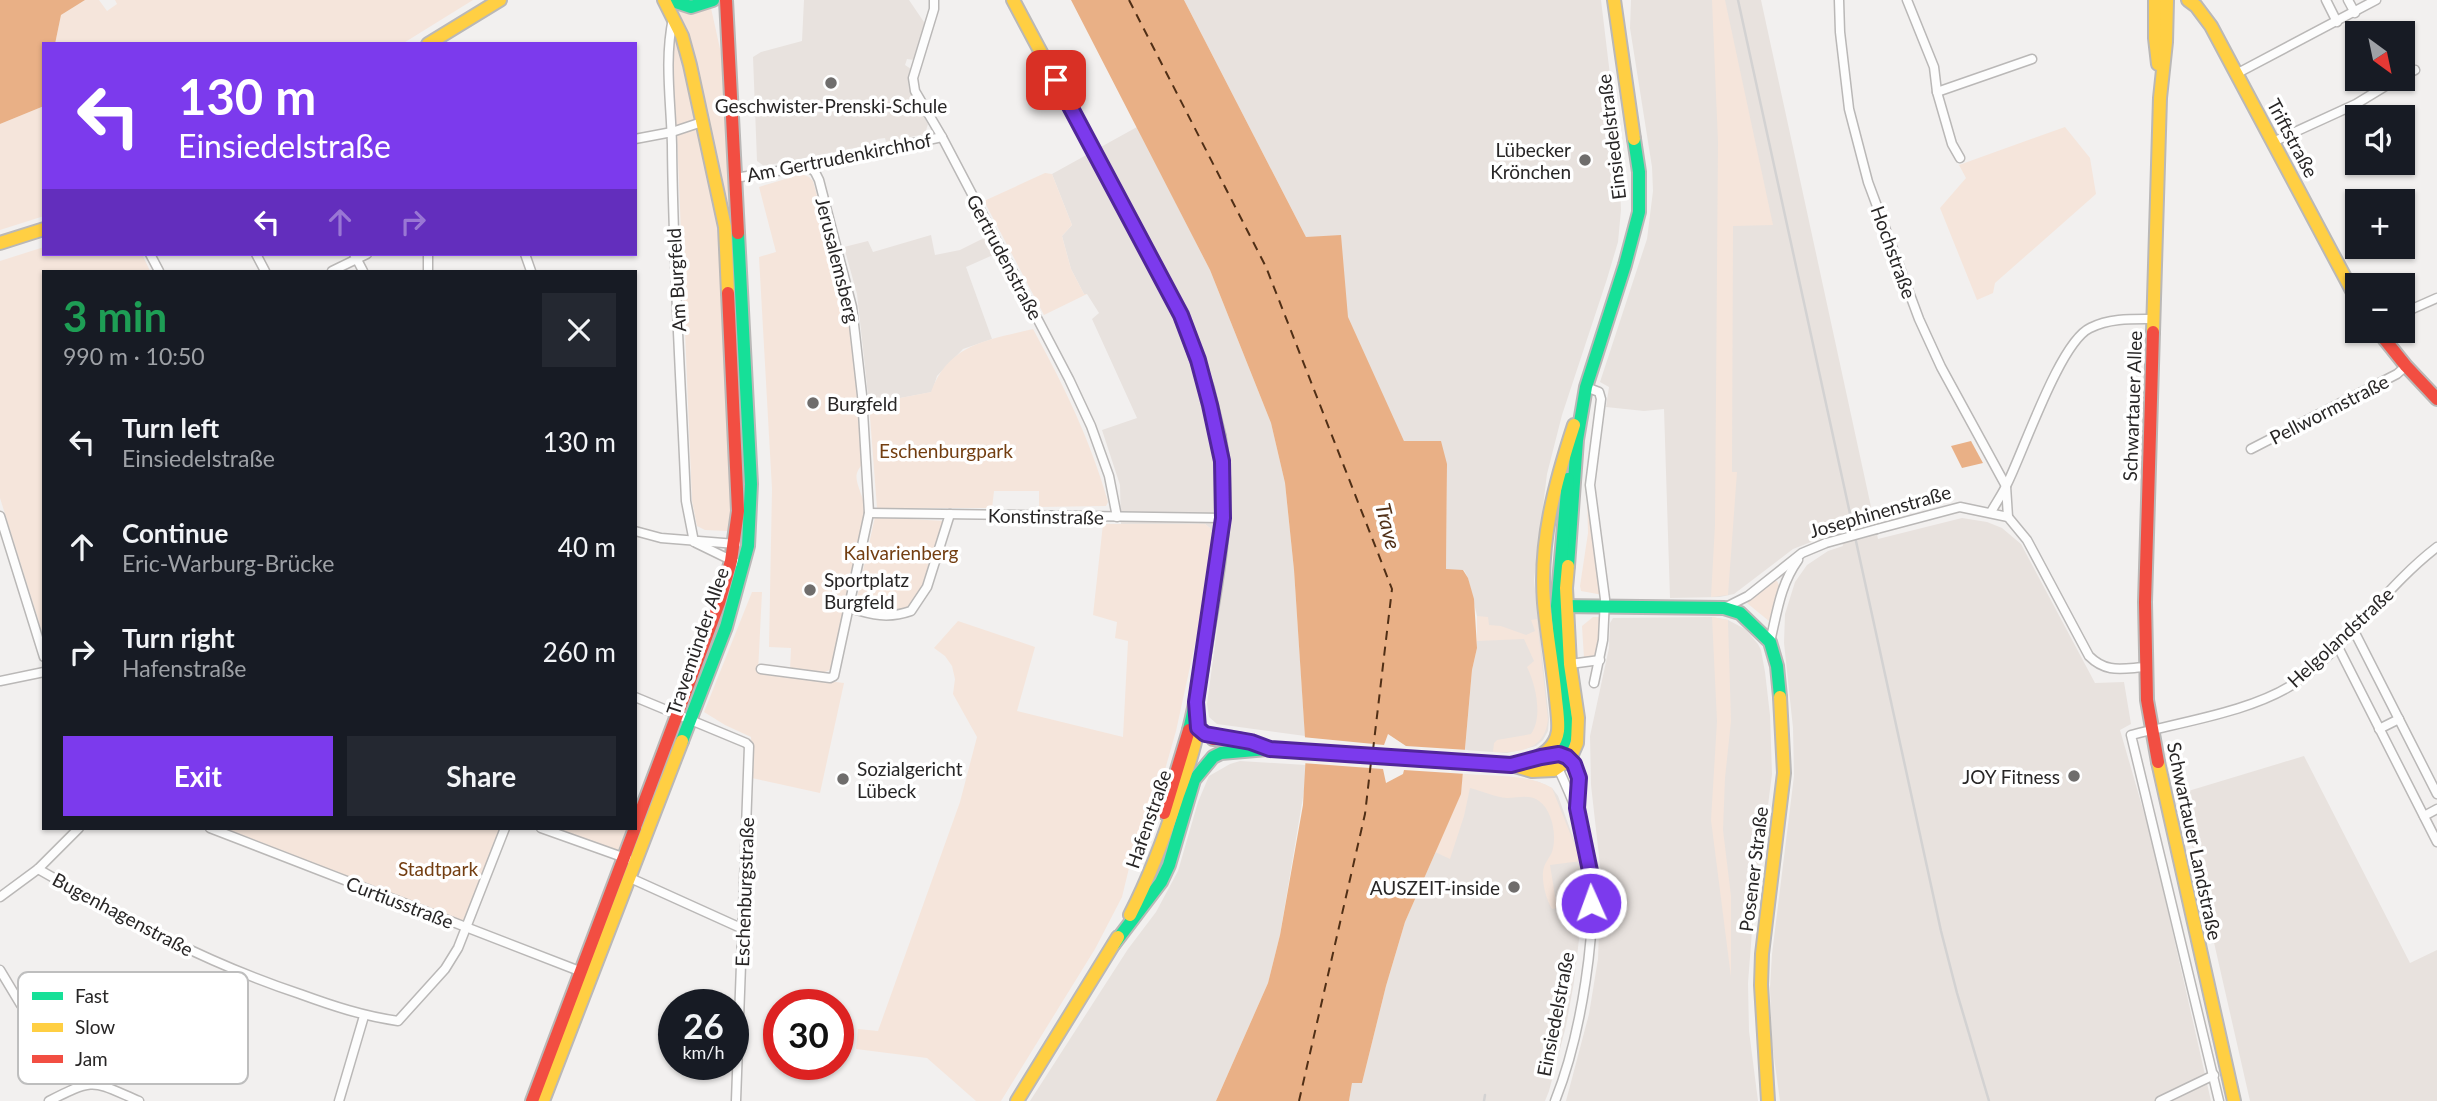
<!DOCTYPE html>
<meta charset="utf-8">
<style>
:root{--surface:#171b24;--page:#242831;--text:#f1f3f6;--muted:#9ea1a6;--accent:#7c3aed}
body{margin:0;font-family:Lato,sans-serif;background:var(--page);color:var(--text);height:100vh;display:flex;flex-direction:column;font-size:26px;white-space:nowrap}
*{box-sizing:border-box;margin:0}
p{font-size:23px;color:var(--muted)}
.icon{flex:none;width:38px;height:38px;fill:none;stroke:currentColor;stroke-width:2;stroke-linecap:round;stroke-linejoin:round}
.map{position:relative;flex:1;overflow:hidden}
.side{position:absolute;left:42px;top:270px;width:595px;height:560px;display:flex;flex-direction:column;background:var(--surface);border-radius:0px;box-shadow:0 2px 5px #0004}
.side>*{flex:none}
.guide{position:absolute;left:42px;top:42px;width:595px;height:214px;border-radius:0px;box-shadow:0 2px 5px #0004;background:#7c3aed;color:#fff;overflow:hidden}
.needle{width:46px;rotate:147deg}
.controls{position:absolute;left:2345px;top:21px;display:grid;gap:14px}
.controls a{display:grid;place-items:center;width:70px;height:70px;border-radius:0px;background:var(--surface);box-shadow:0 2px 5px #0004;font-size:35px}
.speed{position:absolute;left:658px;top:989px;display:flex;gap:14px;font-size:35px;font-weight:700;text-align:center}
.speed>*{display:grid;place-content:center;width:91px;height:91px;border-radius:50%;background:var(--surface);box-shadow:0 2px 5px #0004;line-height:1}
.speed small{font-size:18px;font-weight:400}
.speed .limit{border:10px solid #d22;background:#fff;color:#111}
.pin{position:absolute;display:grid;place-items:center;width:60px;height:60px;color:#fff;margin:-30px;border-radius:14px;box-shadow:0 4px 10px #0006}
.me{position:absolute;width:77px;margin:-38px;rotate:358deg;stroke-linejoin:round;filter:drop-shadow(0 0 5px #0008)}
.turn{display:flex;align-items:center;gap:24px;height:147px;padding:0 21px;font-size:32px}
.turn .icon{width:91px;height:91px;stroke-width:2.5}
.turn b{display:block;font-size:49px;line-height:60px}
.lanes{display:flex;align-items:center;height:66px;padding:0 21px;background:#0003;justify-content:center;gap:35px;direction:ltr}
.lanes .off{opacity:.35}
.round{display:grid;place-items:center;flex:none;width:74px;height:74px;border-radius:0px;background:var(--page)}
.summary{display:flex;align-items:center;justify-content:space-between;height:119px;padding:0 21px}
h1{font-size:42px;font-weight:700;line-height:52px;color:#1e9e55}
.button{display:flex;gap:14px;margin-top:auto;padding:14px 21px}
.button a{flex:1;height:80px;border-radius:0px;background:var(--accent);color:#fff;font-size:28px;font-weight:700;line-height:80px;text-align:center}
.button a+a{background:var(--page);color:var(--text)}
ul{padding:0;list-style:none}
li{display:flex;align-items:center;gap:21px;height:105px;padding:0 21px}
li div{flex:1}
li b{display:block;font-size:26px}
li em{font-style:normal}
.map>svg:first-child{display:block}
</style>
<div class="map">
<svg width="2437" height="1101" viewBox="0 0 2437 1101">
<rect width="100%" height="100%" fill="#f2f0ef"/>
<g fill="#e8e2de">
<polygon points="804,0 909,0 926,25 914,60 907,59 905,65 911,69 908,78 909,89 928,124 925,134 886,142 885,138 877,139 874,144 764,166 757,161 753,57 761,52 802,41"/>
<polygon points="1184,0 1601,0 1619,150 1621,210 1618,242 1607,279 1562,415 1547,474 1534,580 1549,719 1548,731 1543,740 1536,746 1507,753 1465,750 1472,670 1477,648 1477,616 1468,578 1464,570 1446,570 1447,464 1404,441 1306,237"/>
<polygon points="1631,0 1761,0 1878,539 1962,518 1987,522 2002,528 2021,544 2095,683 2124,682 2131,724 2120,730 2151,837 2211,1101 1780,1101 1772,1043 1770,988 1772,954 1794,776 1793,728 1784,643 1785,614 1795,582 1807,565 1828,551 1843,546 1839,533 1824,537 1793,549 1734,594 1720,597 1670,598 1664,409 1644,411 1606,407 1609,387 1600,382 1647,239 1653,191 1652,167 1630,28"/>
<polygon points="1137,127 1210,270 1271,423 1285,483 1294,570 1305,736 1217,724 1209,717 1207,704 1229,540 1214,538 1210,528 1205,524 1121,524 1120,485 1102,430 1137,418 1092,319 1099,313 1087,294 1084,294 1071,269 1062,236 1072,225 1052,174"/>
<polygon points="931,235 935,255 960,250 986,237 993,255 966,267 992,339 963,349 937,376 932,392 869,404 857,294 844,247 868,241 873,252"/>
<polygon points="1712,617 1728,620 1745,629 1758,644 1761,650 1765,672 1770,715 1772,774 1752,931 1748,983 1749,1031 1758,1101 1566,1101 1589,1014 1598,959 1601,874 1591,785 1590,736 1609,648 1610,623 1613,618"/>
<polygon points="2304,756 2410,963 2437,950 2437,1101 2250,1101 2183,806 2185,792"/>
<polygon points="1240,761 1306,765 1306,779 1280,935 1268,983 1216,1101 1030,1101 1128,949 1156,912 1178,871 1198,802 1209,776 1230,764"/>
<polygon points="1463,774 1526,779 1539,782 1552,788 1558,796 1581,859 1583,905 1574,982 1566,1026 1549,1091 1545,1101 1349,1101 1352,1082 1362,1083 1386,986 1405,922 1461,794"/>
</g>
<g fill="#f5e5db">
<polygon points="85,0 99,0 107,11 117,4 115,0 473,0 402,44 55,44 61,15"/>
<polygon points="1712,0 1725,0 1773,225 1733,226 1732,472 1737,472 1728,595 1711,597 1715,525 1718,142"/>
<path d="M711,8L726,76L730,213L686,35L674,9C685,15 699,12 711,8Z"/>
<polygon points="674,36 686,73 721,215 732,519 728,531 705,530 697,526 692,501 677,135 671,68"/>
<polygon points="44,106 44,216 0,230 0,124"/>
<polygon points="2065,127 2090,158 2096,194 1995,283 1993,293 1977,300 1940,208 1966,178 1959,165"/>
<polygon points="1045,173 1052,174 1072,225 1062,236 1071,269 1084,294 1087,294 1044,315 984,201"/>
<path d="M802,174L809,177L813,181L848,308L854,359L862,463C861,467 858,469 857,473C854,481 864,498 865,508L835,666C823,678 805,671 790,670L791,648L769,647L772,489L759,257L776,252L759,187Z"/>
<polygon points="44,247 44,254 142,254 150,271 44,271 44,638 0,498 0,261"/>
<path d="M1033,329C1064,386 1090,439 1108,502L1106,506L1039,507V491H994L992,508H877L869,404L931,392C949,343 989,340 1033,329Z"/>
<polygon points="1587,494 1603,595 1581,591 1580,586 1588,533"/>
<path d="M875,517L945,521C931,571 926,639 856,602Z"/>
<polygon points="1103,524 1205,524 1210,528 1214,538 1200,621 1176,731 1149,826 1129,868 1122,897 1095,949 1001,1101 976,1101 927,1058 856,1049 858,1029 878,1031 960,802 977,737 953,694 955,679 952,666 945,656 934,648 958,621 1035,647 1017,711 1123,737 1128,641 1115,638 1117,622 1093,615"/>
<polygon points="1772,581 1777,581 1779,585 1769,621 1747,603"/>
<polygon points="752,592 762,592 758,672 844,683 820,793 752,778 751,737 725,725 704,712"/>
<path d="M1477,616L1488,617L1489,625L1501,626L1526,635L1535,631L1531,620L1537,619L1548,719C1545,750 1520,753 1493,752L1494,743L1497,740L1531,734C1543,717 1536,685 1527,667L1534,661L1524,639L1477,641Z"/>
<polygon points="1593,617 1602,617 1599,623 1598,652 1591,658 1584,658 1582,626"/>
<polygon points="1712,617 1728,620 1731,721 1725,778 1723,830 1731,896 1731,977 1711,820 1717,721"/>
<path d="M1463,774C1488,776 1531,774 1552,788L1581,861L1550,865L1557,908L1552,909C1546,899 1542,883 1543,872C1544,863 1549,859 1552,852C1557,837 1553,811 1539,801C1529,794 1519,798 1507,798C1495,797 1482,791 1470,788L1464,816L1450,859L1435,852L1461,794Z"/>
<polygon points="224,828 501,828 463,921"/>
<polygon points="548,828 627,828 617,853"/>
</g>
<g fill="#e9b086">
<polygon points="0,0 85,0 61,15 55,44 44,44 44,106 0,124"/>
<polygon points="1071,0 1184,0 1306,237 1341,235 1348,317 1404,441 1441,441 1447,464 1446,569 1463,570 1468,578 1474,599 1477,648 1472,670 1461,794 1405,922 1386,986 1362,1083 1352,1083 1349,1101 1216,1101 1268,983 1280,935 1303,805 1306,753 1294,570 1285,483 1271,423 1210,270"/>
<polygon points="1971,441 1983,463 1962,468 1951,446"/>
</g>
<polygon fill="#f2f0ef" points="1388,734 1406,746 1468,750 1466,774 1404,770 1403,774 1386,783 1383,769 1302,763 1302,737 1384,745"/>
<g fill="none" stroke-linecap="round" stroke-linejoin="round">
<g stroke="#502f16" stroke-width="2" stroke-dasharray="9 7" stroke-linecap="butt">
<polyline points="1129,0 1266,267 1392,589 1373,750"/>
<polyline points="1299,1101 1365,814 1371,762"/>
</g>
<g stroke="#bab8b7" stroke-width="11">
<g id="street">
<polyline points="934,0 934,9 913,78 915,91 942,137 1069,379 1091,426 1109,476 1117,517"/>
<polyline points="1839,0 1840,32 1849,109 1868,182 1919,319 1941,367 2006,486 2008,517"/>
<polyline points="1907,0 1934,67 1937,92 1952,144 1960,158"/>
<polyline points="2326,0 2337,22"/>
<polyline points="2348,0 2355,13"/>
<path d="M673,18C664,61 671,102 672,145C673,264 681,382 686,501L694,542"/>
<polyline points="2236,74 2376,0"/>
<polyline points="2403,76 2415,70"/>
<polyline points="1937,92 2032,59"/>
<polyline points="635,139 672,132 702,122"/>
<polyline points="2273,142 2356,104 2397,79"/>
<polyline points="735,178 808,166 942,137"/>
<polyline points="150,254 159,271"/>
<polyline points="256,254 265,271"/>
<polyline points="354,254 363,271"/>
<polyline points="428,254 428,271"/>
<polyline points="525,254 531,271"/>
<polyline points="332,271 367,254"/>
<polyline points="2403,313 2437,298"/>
<polyline points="1586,387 1599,392 1601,399 1590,485 1605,599 1603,640 1594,683"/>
<polyline points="2251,449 2397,374 2406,366"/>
<path d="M1991,512C1996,503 2003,493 2007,484C2024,450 2060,342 2090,328C2110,318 2132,319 2154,319"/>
<polyline points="869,513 1223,518"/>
<polyline points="0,516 44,657"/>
<path d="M1877,529L1960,507L2008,517L2027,540L2089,656C2107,674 2123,668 2147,667"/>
<polyline points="635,531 661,538 736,544"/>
<polyline points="696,543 735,562"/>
<path d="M850,608C872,615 888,619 911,611L927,587L950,514"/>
<polyline points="1724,608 1748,596 1802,553 1826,543"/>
<polyline points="2353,629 2437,794"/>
<path d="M1770,642C1777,613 1780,585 1798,560"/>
<polyline points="2337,645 2437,842"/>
<polyline points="1570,664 1600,660"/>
<polyline points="761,669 830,678 834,676 869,513 862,395 852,307 819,180 815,172 808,166"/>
<polyline points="0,681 44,672"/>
<polyline points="635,697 746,743 749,746 736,1101"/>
<polyline points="2379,729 2399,719"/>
<path d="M1542,756L1563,755C1583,766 1578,786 1577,805"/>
<polyline points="2424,816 2437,809"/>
<polyline points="210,828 582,972"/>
<polyline points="541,828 628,859"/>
<path d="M38,869C124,918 206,963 300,994C333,1006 363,1016 398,1021L445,969L458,948L505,828"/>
<polyline points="628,877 743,929"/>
<polyline points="0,897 38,869 79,828"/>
<polyline points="0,970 21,1005"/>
<path d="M49,1101C96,1077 92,1081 139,1101"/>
<polyline points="339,1101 364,1016"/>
<path d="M1555,1101C1580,1039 1600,925 1589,859C1584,826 1572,798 1558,768"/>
<polyline points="2160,1101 2214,1075"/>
<path d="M2219,1101L2131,735C2181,722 2256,711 2298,681C2350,643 2386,586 2437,547"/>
</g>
</g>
<g stroke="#bab8b7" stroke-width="16">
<g id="fast">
<polyline points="670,0 691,7 713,0"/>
<polyline points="1568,566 1577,440 1586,387 1625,265 1639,212 1639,172 1634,139"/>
<polyline points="1559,606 1724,608 1740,613 1770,642 1777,666 1780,697"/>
<path d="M1189,730C1197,697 1203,663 1208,630C1219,567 1230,500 1219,437"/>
<polyline points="682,741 726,627 748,546 751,484 738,233"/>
<polyline points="1559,766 1567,730 1557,606 1568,479"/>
<polyline points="1114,944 1161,882 1169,865 1194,780 1213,757 1221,753 1267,749 1474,763"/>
</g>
</g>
<g stroke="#bab8b7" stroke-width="16">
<g id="slow">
<polyline points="664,0 682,36 690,65 725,227 728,293"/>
<polyline points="1013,0 1181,315 1207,388 1219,437"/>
<polyline points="1614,0 1634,139"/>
<polyline points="2155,0 2155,38 2158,64"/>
<polyline points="2188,0 2196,6 2211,26 2357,300"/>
<polyline points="428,44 500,0"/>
<polyline points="0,243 44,229"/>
<polyline points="2153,332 2160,98 2166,42 2167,0"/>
<polyline points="2158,762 2234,1101"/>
<polyline points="1474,763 1511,765 1532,771 1554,770 1570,759 1577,743 1578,718 1570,664 1566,588 1568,566"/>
<path d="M1515,765C1533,761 1555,752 1558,731C1559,721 1557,709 1556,699C1553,667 1547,635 1544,603C1539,542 1555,483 1574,425"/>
<path d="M1130,915C1150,876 1165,836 1178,795C1186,773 1194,751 1198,728L1205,734L1221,738"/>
<polyline points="543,1101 682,741"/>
<polyline points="1017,1101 1118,937"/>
<polyline points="1768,1101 1761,985 1762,954 1784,773 1780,697"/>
</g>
</g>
<g stroke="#bab8b7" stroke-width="16">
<g id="jam">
<polyline points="726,0 738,233"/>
<polyline points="2378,331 2406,366 2437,399"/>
<polyline points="2153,332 2145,602 2147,700 2158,762"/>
<polyline points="1213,739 1239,739 1263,747"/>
<polyline points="1164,813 1189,730"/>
<polyline points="635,827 719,603 731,561 738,511 728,293"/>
<polyline points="532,1101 635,828"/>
</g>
</g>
<use href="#street" stroke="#fdfdfd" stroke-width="8"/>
<use href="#fast" stroke="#16e098" stroke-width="12"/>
<use href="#slow" stroke="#ffcf43" stroke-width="12"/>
<use href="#jam" stroke="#f24e42" stroke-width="12"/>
<g stroke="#d3d2d2" stroke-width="2.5">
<polyline points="1738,0 1941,931 1957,993 1989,1101"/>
<polyline points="1484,1101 1485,1095"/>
</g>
<g stroke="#bab8b7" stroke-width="11" stroke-linecap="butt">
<polyline id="street-bridge" points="1826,543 1877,529"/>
</g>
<use href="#street-bridge" stroke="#fdfdfd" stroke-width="8"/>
</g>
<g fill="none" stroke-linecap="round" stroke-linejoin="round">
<g stroke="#51269a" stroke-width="18">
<polyline id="route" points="1056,80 1181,315 1198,360 1210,405 1222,461 1223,518 1196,702 1198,728 1205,734 1251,742 1270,749 1511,765 1541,757 1559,754 1567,757 1574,764 1579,778 1577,808 1591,876 1591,903"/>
</g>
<use href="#route" stroke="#7c3aed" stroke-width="12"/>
</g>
<g fill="#6f6d6c" stroke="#fff" stroke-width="2.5">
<circle cx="831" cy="83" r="7"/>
<circle cx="1585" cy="160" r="7"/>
<circle cx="813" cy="403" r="7"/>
<circle cx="810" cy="590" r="7"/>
<circle cx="2074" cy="776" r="7"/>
<circle cx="843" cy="779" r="7"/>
<circle cx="1514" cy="887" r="7"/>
</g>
<g text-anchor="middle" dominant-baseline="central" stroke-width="7" stroke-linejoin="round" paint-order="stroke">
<g font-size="19" fill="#282626" stroke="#fff" text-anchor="end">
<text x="831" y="105" text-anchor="middle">Geschwister-Prenski-Schule</text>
<text x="1571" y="149">Lübecker<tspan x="1571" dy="22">Krönchen</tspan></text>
<text x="827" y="403" text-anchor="start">Burgfeld</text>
<text x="824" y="579" text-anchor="start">Sportplatz<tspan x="824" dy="22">Burgfeld</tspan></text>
<text x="857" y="768" text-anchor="start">Sozialgericht<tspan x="857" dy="22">Lübeck</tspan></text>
<text x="2060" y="776">JOY Fitness</text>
<text x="1500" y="887">AUSZEIT-inside</text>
</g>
<g font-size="19" fill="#282626" stroke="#fff">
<text transform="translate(1611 137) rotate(-97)">Einsiedelstraße</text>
<text transform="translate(2293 138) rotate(62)">Triftstraße</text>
<text transform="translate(839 157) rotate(-11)">Am Gertrudenkirchhof</text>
<text transform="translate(1894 252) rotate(70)">Hochstraße</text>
<text transform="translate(1005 257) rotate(62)">Gertrudenstraße</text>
<text transform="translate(838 260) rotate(76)">Jerusalemsberg</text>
<text transform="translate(676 280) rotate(-93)">Am Burgfeld</text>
<text transform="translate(2132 406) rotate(-88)">Schwartauer Allee</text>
<text transform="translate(2329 409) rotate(-27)">Pellwormstraße</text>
<text transform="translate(1880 511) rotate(-16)">Josephinenstraße</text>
<text transform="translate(1046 516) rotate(1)">Konstinstraße</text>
<text transform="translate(2340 637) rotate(-43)">Helgolandstraße</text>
<text transform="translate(697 641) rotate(-71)">Travemünder Allee</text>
<text transform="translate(1148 819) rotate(-71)">Hafenstraße</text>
<text transform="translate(2195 841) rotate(78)">Schwartauer Landstraße</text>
<text transform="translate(1753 869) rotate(-83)">Posener Straße</text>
<text transform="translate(744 892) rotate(-88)">Eschenburgstraße</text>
<text transform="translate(400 902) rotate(21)">Curtiusstraße</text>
<text transform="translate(123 914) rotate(28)">Bugenhagenstraße</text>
<text transform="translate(1555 1014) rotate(-79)">Einsiedelstraße</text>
</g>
<g font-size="19" fill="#733e11" stroke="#fff">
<text x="946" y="450">Eschenburgpark</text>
<text x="901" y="552">Kalvarienberg</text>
<text x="438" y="868">Stadtpark</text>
</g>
<g font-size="21" font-style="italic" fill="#502f16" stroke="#fff">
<text transform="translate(1389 526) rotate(76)">Trave</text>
</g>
</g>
<rect x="18" y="972" width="230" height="112" rx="10" fill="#fff" stroke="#bebebe" stroke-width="2"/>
<rect x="32" y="992" width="31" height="8" fill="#16e098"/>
<rect x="32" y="1023" width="31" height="9" fill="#ffcf43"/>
<rect x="32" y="1055" width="31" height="8" fill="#f24e42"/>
<g font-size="19" fill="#282626">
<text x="75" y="1003">Fast</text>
<text x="75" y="1034">Slow</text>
<text x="75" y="1066">Jam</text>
</g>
</svg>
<div class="controls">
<a><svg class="needle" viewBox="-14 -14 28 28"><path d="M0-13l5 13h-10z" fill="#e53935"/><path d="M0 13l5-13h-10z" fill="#9ea1a6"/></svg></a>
<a><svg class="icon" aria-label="sound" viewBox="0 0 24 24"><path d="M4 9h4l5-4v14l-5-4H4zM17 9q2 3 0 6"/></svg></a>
<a>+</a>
<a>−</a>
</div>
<div class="speed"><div>26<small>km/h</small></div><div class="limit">30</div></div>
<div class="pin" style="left:1056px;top:80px;background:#d93025"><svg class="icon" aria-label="arrive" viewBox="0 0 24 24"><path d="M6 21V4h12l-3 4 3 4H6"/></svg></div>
<svg class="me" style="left:1591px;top:903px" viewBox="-20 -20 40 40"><circle r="17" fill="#7c3aed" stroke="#fff" stroke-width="3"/><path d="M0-11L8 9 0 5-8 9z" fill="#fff"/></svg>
<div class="guide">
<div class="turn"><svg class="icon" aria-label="left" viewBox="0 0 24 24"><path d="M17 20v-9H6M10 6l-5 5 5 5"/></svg><div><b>130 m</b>Einsiedelstraße</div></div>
<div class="lanes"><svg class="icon" aria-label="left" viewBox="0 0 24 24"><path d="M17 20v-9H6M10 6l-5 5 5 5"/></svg><svg class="icon off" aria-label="ahead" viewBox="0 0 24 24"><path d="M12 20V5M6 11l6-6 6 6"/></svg><svg class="icon off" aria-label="right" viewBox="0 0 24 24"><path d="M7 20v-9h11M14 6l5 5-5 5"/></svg></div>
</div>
<section class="side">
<div class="summary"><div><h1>3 min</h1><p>990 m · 10:50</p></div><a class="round"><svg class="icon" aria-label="close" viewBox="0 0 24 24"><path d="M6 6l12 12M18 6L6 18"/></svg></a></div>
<ul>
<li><svg class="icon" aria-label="left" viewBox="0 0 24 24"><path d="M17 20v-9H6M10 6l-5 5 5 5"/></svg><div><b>Turn left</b><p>Einsiedelstraße</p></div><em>130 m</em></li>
<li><svg class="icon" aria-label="ahead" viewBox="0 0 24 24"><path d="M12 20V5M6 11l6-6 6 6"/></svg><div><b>Continue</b><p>Eric-Warburg-Brücke</p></div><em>40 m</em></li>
<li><svg class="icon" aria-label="right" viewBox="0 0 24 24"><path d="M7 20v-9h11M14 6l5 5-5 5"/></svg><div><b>Turn right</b><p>Hafenstraße</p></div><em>260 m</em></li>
</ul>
<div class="button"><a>Exit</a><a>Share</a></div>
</section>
</div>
